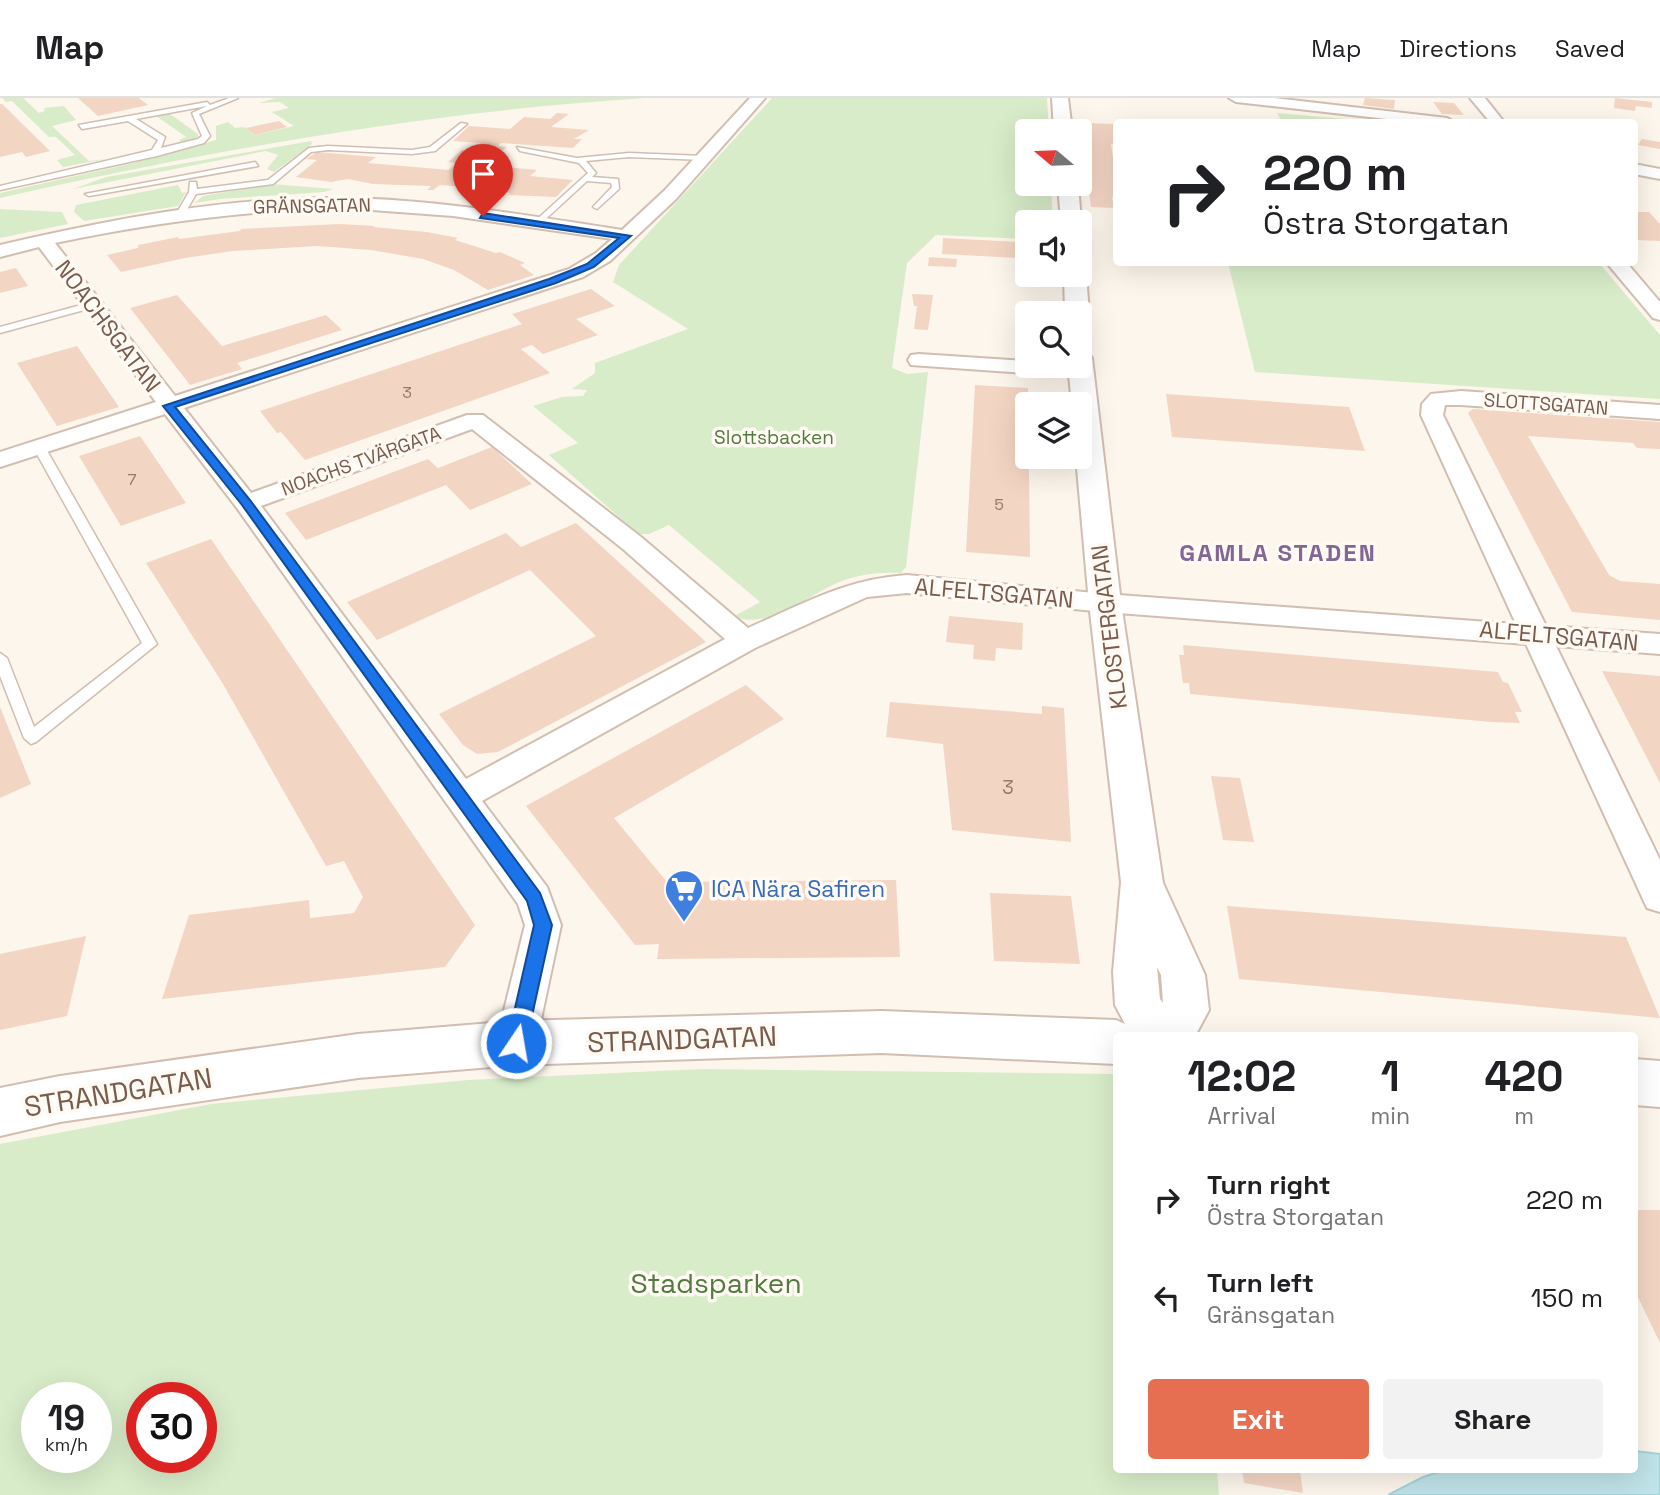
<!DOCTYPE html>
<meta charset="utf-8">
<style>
:root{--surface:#fff;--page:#f2f2f2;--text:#202124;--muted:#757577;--line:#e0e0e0;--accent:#e76f51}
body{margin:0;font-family:"Space Grotesk",sans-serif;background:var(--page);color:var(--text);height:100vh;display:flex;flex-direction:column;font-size:26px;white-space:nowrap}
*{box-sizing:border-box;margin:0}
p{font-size:23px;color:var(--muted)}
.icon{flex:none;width:38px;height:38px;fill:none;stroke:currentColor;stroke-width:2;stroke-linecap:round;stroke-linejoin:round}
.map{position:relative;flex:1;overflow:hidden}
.drawer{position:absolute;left:1113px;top:934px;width:525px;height:441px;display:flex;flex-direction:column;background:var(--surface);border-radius:7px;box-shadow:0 7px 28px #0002}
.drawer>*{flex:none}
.banner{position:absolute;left:1113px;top:21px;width:525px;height:147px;border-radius:7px;box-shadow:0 7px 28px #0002;background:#fff;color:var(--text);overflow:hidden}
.needle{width:46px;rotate:289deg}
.fabs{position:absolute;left:1015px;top:21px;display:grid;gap:14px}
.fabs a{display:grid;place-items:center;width:77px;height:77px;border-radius:7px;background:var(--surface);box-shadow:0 7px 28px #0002;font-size:35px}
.speed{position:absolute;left:21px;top:1284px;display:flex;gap:14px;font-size:35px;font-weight:700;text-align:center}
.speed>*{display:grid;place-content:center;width:91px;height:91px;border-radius:50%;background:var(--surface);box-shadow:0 7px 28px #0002;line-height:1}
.speed small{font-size:18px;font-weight:400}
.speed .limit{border:10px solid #d22;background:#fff;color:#111}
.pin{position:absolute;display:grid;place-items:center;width:60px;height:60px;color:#fff;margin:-72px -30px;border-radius:50% 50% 50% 0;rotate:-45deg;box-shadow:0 0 7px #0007}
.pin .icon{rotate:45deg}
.me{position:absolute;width:77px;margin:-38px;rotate:12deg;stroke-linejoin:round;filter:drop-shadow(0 0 5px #0008)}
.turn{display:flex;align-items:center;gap:24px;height:147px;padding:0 35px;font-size:32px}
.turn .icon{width:91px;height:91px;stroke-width:2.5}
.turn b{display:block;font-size:49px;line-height:60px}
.eta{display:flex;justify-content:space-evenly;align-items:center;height:119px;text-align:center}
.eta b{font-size:42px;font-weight:700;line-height:49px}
.cta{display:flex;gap:14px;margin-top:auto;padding:14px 35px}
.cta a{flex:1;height:80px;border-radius:7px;background:var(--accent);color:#fff;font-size:28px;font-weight:700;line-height:80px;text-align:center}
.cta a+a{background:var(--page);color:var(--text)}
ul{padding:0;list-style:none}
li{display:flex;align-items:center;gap:21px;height:98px;padding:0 35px}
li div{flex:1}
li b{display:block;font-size:26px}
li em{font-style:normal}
header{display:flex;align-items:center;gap:42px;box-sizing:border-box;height:98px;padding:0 35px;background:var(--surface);border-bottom:2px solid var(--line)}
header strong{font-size:33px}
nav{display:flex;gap:38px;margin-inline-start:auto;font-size:24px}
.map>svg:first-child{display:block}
</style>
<header>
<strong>Map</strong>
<nav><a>Map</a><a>Directions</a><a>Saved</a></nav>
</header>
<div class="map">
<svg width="1660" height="1397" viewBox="0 0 1660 1397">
<rect width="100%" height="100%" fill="#fdf6ec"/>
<g fill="#d8ecc9" fill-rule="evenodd">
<polygon points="2,0 23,0 39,15 45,13 44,10 64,8 76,22 52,28 89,63 106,61 63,69 57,62 75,57 56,39 49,39 12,3 6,4"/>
<path d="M276,0H645C427,14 212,52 0,100V95L134,65L216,42V28L228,24L235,30L244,29L255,37L294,28L272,14L289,10L280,4L259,5Z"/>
<path d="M772,0H1047L1049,33H1027V86H1051L1053,124H1027V141L936,137L907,165L892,270L907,276L928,274L906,469L901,475C879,474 858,476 837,485C803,500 772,531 733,519L760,504L669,427L649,436H638L549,357L578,345L533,308L562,299L583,298L587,292L572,291L595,275V265L688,231L613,184L619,167Z"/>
<polygon points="1277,15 1381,24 1282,24"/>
<polygon points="170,16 198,36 198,39 183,45 179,42 186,39 155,17"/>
<polygon points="311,43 312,46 274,74 267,71 278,57 266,53 73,91 106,79"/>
<polygon points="271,86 333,91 324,94 220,101 194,105 203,98"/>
<polygon points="178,87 182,95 186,94 178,108 84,123 74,114 76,107"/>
<polygon points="0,111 62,114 68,126 0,140"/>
<polygon points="1228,165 1599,165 1660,237 1660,301 1255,274"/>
<path d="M702,971L1116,976V1372H1217L1219,1397H0V1046L211,1006L468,982ZM37,1300H96V1360H37ZM142,1300H201V1360H142Z"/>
</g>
<polygon fill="#bfe3e8" stroke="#a5d3da" stroke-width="2" points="1635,1353 1660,1356 1660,1397 1388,1397 1423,1379 1445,1372 1634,1372"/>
<g fill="#f3d5c3">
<polygon points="78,0 139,0 148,7 98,18"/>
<polygon points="1365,0 1395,2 1394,11 1363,7"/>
<polygon points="1615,0 1652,4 1652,10 1636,8 1635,13 1614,10"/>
<polygon points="1433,4 1454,5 1464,17 1442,16"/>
<polygon points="0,6 2,6 50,53 26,59 22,54 0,59"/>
<polygon points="557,15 569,16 551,29 589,32 574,41 582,41 573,50 501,45 498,48 507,49 477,71 501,73 506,69 537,72 530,78 573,82 556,99 508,97 511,95 502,94 504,92 440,87 433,92 427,92 431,88 373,86 348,81 331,84 296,79 317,62 306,61 317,54 376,59 368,65 449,72 457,65 448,64 462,52 472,53 481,45 453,43 469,28 510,31 524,19 550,21"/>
<polygon points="279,23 287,29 255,37 246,30"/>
<polygon points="1080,25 1116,26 1116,46 1111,46 1116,80 1116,99 1112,99 1114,110 1091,109"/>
<polygon points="1642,41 1660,44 1660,51 1638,47"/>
<polygon points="1634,114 1649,114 1660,126 1660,143 1634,142"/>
<polygon points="340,126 375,128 373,129 427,134 458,140 455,142 496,155 500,154 525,165 520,167 534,177 488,192 454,172 423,161 371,152 317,148 233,153 185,160 121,174 107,157 138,150 138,147 178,139 179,141 240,133 241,131"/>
<polygon points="943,140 1020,144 1020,160 942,156"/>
<polygon points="929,159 957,161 956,169 928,168"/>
<polygon points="16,170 28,188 0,195 0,174"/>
<polygon points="591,191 615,208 576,221 598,237 543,256 532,247 521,251 550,275 305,362 281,334 277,335 260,313 522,226 512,216"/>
<polygon points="912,196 933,197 928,232 914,231 917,208 914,208"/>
<polygon points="177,197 222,248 326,217 342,232 237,265 242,271 190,287 130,210"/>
<polygon points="77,248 119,309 57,328 17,265"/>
<polygon points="975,287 1028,290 1030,459 966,454"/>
<polygon points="1166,296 1349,309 1365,353 1172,339"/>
<polygon points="1473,311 1660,324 1660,351 1637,350 1633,345 1528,338 1609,477 1620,483 1660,486 1660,522 1572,514 1468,315"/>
<polygon points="140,338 186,405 121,428 79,358"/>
<polygon points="492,349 532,386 470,412 446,387 306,442 285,415 428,361 438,370"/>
<polygon points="576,425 706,544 498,654 477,656 463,647 439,616 596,538 530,472 377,542 347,504 506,435 521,449"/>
<polygon points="211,441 475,827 445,869 162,901 189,817 309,802 310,820 354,815 363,799 344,763 326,768 223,586 146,465"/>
<polygon points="949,518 1023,525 1022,552 996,550 995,563 973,561 974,547 946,544"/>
<polygon points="1183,547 1498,574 1503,584 1508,585 1522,614 1515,614 1520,625 1491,624 1190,596 1189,585 1183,585 1179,557 1184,557"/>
<polygon points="1602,573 1660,578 1660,685"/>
<polygon points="746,587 784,621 614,720 667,784 896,782 900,859 657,861 659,846 635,847 526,708"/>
<polygon points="890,604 1042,616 1042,608 1064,610 1071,744 952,732 943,646 886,639"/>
<polygon points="0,609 31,686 0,700"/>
<polygon points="1211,678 1240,680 1254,744 1223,742"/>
<polygon points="990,795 1071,798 1080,866 994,863"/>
<polygon points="1227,808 1626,839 1660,920 1239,881"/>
<polygon points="86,838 67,918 0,932 0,856"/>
<polygon points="1634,1112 1660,1112 1660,1245 1634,1191"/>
<polygon points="1242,1372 1300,1372 1303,1395 1244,1385"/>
</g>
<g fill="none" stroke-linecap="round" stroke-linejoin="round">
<g stroke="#d1beb0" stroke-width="3">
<g id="service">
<path d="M229,0H238L199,16L210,38L204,45L157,58L0,92V88L152,52L158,42L128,23L82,31L79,27L207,4L210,7ZM207,8L192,15L202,38L198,41L161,50L165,39L136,21Z"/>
<polygon points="461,25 467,26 435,53 412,56 328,52 311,54 273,86 196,96 182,120 175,118 189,94 190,84 196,84 197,91 268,82 309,50 328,48 412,52 430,49"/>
<polygon points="517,49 577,60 629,55 704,58 708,60 704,62 629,59 586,63 596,75 592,79 618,81 619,91 597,111 593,109 612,89 611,85 587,83 537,129 534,128 534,124 588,75 579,65 520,53"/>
<polygon points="255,64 258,68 89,98 85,96"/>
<polygon points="92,204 95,205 95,209 0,235 0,229"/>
<polygon points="39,346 45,349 157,546 36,644 31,646 24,640 0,578 0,555 7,560 34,629 142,545 33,349"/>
</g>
</g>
<g stroke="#d1beb0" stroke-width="4">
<g id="minor">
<path d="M750,0H765L676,101L610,163L583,179L184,310L251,395L467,317H483L641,439L748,530C803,506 846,481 907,477L1105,496L1516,526L1421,317L1422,306L1431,296L1461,293L1660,307V321L1461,307H1445L1443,317L1546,528L1660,536V556L1556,548L1660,762V814L1647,810L1526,546L1105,514L907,495L867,499L755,550L482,703L547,789L561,827L536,945L530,958L516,964L502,958L496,945L525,827L518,806L237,410L165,316L0,369V354L156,304L39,149L0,159V147C113,121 230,98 347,100C440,102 531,118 622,132L664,93ZM345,110L453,118L612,141L596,155L569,171L175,298L55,145C151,125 247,112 345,110ZM472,331L623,451L725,541L466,681L261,408Z"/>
<polygon points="1229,0 1274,0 1447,20 1454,24 1413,24 1236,4"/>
<polygon points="1470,0 1485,0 1504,24 1490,24"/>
<polygon points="1634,66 1660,71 1660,81 1634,76"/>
<polygon points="1606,164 1626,164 1660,204 1660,222 1653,220"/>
<polygon points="919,256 1027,263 1027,268 1080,267 1088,268 1091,273 1088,278 1080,279 911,267 908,262 911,257"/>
</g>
</g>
<g stroke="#d1beb0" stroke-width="4">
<g id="tertiary">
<polygon points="1052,0 1068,0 1072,33 1054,33"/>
<polygon points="1058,86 1078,86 1081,124 1080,126 1061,124"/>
<polygon points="1080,172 1086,177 1089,215 1080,221 1080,215 1065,215 1064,177 1080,177"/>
<path d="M1080,253L1089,255L1092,260L1121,505L1163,785L1205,877L1209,912L1195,938H1116V966L882,955L516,967L358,980L60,1024L0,1038V990L60,978L358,936L516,923L882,913L1116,922L1125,926L1115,907L1113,874L1121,784L1089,505L1076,359H1080V306H1072L1068,268H1080ZM1157,869L1161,877L1163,905L1160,901Z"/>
<polygon points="1634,961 1660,963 1660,1009 1634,1007"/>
</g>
</g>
<use href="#service" fill="#fff" fill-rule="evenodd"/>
<use href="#minor" fill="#fff" fill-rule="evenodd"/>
<use href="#tertiary" fill="#fff" fill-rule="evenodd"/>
</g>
<polygon fill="#1a73e8" stroke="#114b97" stroke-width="2" points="483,115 631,138 594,169 556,185 175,309 250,402 540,795 552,827 526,945 523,952 516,954 510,952 507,945 534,827 527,803 242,407 163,308 549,181 587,166 619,140 480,120"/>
<defs>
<g id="supermarket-pin" transform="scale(2.0125)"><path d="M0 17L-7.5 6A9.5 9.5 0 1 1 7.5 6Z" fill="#3f7fe0" stroke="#fffaf3"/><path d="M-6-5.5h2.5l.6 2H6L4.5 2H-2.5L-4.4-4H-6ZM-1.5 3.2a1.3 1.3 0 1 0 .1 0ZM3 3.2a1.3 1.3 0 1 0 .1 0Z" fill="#fff"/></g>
</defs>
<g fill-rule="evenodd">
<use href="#supermarket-pin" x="684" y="791"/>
</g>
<g text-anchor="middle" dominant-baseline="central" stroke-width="7" stroke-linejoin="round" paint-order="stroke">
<g font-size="16" fill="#987a6a">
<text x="407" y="294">3</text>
<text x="132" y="381">7</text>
<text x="999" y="406">5</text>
</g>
<g font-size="19" fill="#7a5c4d" stroke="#fffaf3">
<text transform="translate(312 108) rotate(-1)">GRÄNSGATAN</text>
<text transform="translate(1546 306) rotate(4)">SLOTTSGATAN</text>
<text transform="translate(361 363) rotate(-20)">NOACHS TVÄRGATA</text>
</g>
<g font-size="19" fill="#537a41" stroke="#fffaf3">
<text x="774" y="339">Slottsbacken</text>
</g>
<g font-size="19" fill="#987a6a">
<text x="1008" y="689">3</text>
</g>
<g font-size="23" fill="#7a5c4d" stroke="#fffaf3">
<text transform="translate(108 228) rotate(53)">NOACHSGATAN</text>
<text transform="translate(994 495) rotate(5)">ALFELTSGATAN</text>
<text transform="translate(1109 529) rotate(-97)">KLOSTERGATAN</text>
<text transform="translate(1559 538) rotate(5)">ALFELTSGATAN</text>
</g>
<g font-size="23" fill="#366cbe" stroke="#fffaf3" text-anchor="start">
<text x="711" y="791">ICA Nära Safiren</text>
</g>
<g font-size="24" font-weight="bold" letter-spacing="2" fill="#846695" stroke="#fffaf3">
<text x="1278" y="454">GAMLA STADEN</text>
</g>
<g font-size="28" fill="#7a5c4d" stroke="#fffaf3">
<text transform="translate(682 941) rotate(-2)">STRANDGATAN</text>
<text transform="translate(118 994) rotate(-9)">STRANDGATAN</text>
</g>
<g font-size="28" fill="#537a41" stroke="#fffaf3">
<text x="716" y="1185">Stadsparken</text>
</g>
</g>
</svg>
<div class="fabs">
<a><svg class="needle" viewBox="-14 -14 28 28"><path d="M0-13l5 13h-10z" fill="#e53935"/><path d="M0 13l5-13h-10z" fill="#757577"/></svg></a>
<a><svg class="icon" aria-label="sound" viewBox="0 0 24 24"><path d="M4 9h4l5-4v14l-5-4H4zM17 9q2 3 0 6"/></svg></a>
<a><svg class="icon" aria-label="search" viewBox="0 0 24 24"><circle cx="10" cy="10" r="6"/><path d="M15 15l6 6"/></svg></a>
<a><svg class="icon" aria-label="layers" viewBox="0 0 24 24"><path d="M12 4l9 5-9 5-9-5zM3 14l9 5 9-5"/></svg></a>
</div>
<div class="speed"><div>19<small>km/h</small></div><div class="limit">30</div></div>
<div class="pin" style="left:483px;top:118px;background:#d93025"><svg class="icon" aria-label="arrive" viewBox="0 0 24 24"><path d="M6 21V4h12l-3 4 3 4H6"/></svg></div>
<svg class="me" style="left:516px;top:945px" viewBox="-20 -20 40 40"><circle r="17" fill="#1a73e8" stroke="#fff" stroke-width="3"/><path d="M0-11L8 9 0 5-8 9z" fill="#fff"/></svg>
<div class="banner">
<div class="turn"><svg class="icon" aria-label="right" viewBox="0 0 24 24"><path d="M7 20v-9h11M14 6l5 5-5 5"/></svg><div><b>220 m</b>Östra Storgatan</div></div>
</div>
<section class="drawer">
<div class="eta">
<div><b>12:02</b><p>Arrival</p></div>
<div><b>1</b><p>min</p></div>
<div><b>420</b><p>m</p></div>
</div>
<ul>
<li><svg class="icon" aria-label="right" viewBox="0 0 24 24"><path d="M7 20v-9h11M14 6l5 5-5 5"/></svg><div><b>Turn right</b><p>Östra Storgatan</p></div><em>220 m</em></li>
<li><svg class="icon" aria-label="left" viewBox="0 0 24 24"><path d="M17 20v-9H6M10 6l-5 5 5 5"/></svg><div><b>Turn left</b><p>Gränsgatan</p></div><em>150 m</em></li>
</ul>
<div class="cta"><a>Exit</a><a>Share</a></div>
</section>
</div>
